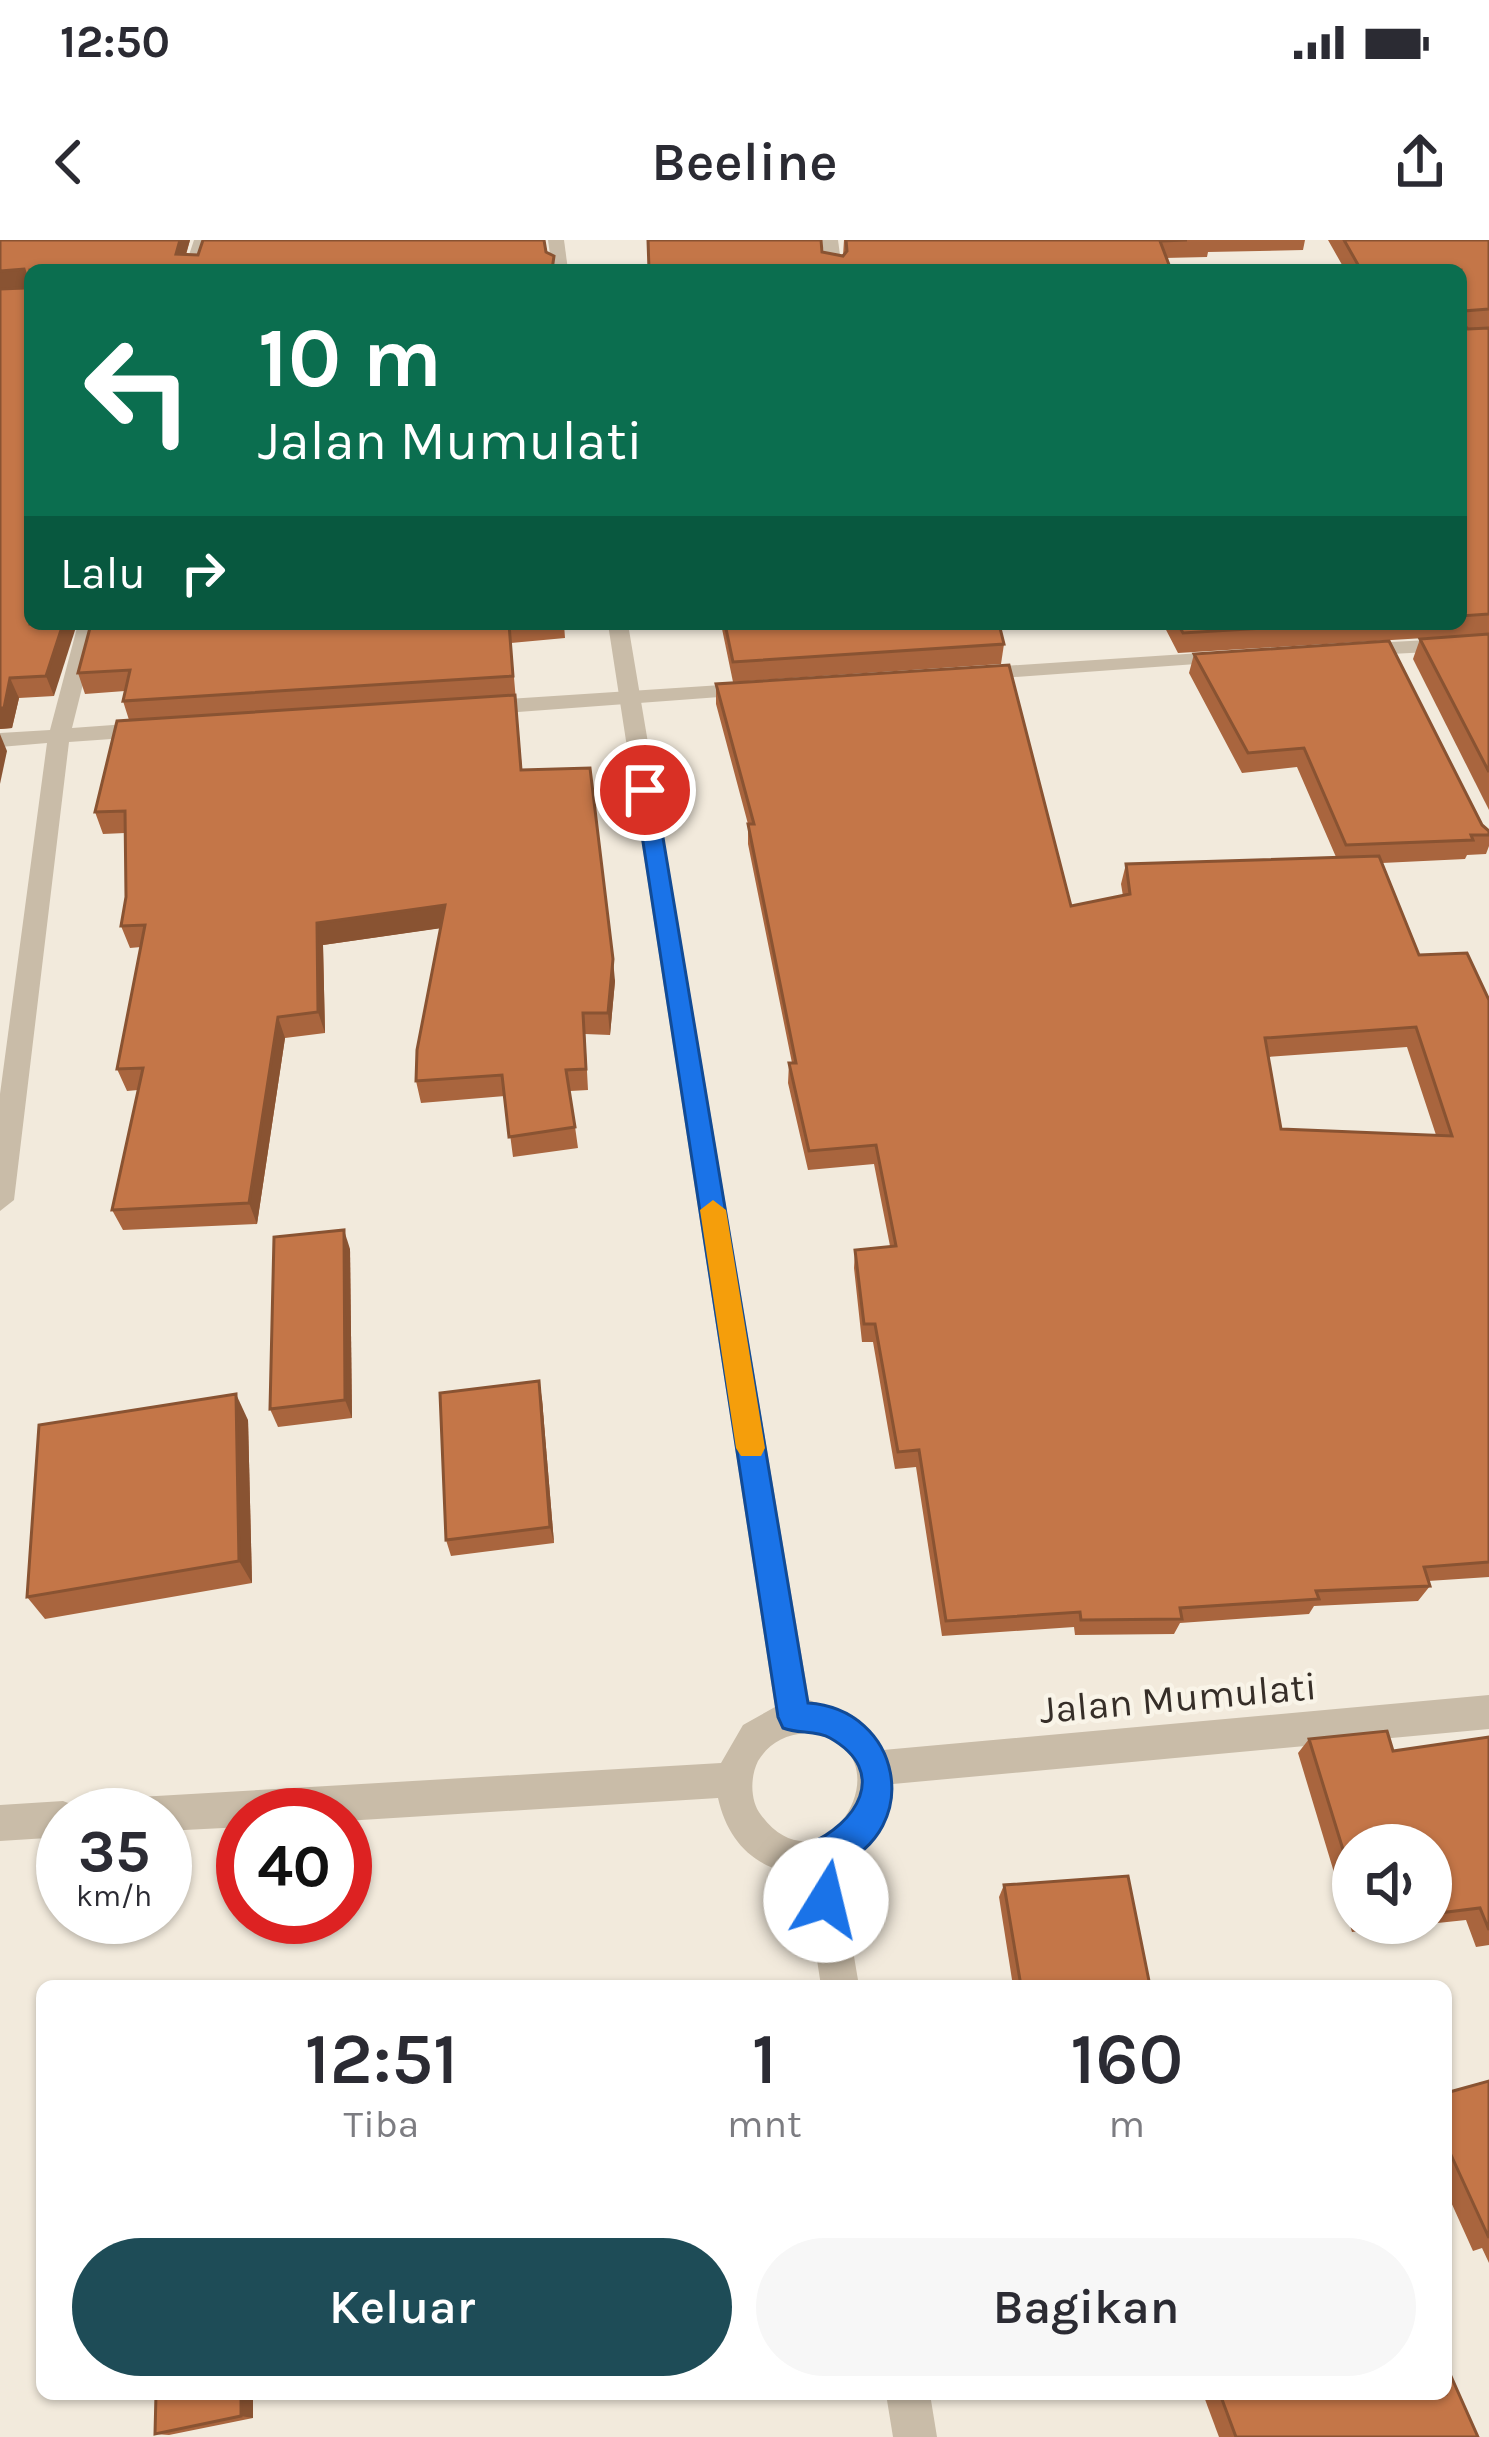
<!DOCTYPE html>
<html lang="id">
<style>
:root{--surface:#fff;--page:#f7f7f7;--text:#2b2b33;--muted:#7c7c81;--accent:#1e4c57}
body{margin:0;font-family:Karla,sans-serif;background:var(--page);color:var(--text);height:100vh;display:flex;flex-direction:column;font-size:45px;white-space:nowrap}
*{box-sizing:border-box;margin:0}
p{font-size:39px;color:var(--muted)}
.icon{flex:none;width:66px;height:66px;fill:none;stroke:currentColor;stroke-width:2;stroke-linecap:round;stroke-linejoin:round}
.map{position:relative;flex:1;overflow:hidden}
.sheet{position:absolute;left:36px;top:1740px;width:1416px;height:420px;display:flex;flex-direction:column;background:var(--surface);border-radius:18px;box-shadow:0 3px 9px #0004}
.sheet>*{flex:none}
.hud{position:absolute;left:24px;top:24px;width:1443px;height:366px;border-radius:18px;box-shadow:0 3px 9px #0004;background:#0b6e4f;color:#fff;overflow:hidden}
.fabs{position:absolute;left:1332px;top:1584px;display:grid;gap:24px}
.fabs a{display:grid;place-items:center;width:120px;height:120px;border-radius:50%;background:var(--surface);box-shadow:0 3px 9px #0004;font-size:60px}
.speed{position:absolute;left:36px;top:1548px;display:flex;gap:24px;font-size:60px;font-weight:700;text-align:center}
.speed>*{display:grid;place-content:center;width:156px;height:156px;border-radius:50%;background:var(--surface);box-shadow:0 3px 9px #0004;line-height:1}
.speed small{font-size:30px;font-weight:400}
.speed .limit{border:18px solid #d22;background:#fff;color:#111}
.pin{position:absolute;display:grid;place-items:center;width:102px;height:102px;color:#fff;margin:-51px;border:6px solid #fff;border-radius:50%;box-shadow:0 3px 12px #0007}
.me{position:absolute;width:132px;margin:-66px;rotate:9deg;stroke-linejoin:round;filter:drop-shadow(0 0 9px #0008)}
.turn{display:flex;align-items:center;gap:42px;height:252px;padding:0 36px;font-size:54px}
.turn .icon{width:156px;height:156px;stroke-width:2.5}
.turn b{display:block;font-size:84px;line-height:102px}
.then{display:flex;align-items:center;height:114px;padding:0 36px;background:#0003;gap:24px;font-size:45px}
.eta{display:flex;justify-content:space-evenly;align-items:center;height:204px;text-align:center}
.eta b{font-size:72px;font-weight:600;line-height:84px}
.cta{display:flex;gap:24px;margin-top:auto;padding:24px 36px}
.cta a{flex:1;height:138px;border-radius:72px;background:var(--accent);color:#fff;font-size:48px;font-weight:600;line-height:138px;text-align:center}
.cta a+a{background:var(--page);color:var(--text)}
.status{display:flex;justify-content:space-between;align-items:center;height:84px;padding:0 60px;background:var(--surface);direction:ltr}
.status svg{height:33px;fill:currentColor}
header{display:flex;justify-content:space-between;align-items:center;height:156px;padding:0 36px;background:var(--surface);font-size:54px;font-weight:600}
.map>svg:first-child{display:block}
</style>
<div class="status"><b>12:50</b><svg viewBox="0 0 49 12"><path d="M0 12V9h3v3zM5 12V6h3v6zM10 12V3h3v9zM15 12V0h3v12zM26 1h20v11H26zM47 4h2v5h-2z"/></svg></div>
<header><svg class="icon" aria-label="back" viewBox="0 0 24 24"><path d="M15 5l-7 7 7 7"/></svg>Beeline<svg class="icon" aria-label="share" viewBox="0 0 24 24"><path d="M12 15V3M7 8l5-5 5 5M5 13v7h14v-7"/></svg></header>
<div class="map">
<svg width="1489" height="2197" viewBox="0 0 1489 2197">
<rect width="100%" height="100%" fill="#f2eadc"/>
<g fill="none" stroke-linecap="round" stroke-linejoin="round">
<g fill="#c9bca8" fill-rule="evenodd">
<polygon points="194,0 210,0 200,30 184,30"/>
<polygon points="822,0 838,0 842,30 826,30"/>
<polygon points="78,384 98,384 72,488 154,482 165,489 154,496 69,502 14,960 0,971 0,854 47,503 0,507 0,493 50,490"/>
<polygon points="1489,397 1489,409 1351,416 1340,410 1351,404"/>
<polygon points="1231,411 1242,417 1238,421 974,440 963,434 974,428"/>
<polygon points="752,443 760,444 760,454 477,475 466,468 477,461"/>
</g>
<g fill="#c9bca8" fill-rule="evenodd">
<polygon points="548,0 564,0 568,30 552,30"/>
<path d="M608,384H628L809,1460L856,1477L883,1510L1489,1455V1489L893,1544C892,1581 873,1612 839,1627L859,1746H821L804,1635C757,1631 728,1603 718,1558L345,1581V1575H243V1587L165,1591V1575H121L126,1562L139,1557L721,1523L743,1485L775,1467ZM805,1493C916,1502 826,1663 761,1575C750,1561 750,1537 758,1521C769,1503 785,1495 805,1493Z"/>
<polygon points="63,1561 76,1566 79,1575 63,1575 63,1597 0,1601 0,1565"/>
<polygon points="886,2154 930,2154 937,2197 893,2197"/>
</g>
</g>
<g fill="#a9653e" fill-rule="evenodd">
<polygon points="0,0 190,0 186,15 198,15 203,0 545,0 30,30 54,456 19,458 12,488 0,489"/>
<polygon points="844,0 1305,0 1303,10 1208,12 1207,17 649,30 822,12 843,16"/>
<polygon points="1328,0 1489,0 1489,394 1178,413 1163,384 1461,384 1461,30 1345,30"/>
<polygon points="91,384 564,384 565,398 511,403 522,530 615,741 610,795 585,794 588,850 570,851 578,908 513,917 505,856 421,863 416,841 440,688 323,705 325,793 285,798 257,984 123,990 112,970 138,850 127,851 117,829 141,707 130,708 121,686 126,657 125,593 103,594 95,572 129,480 123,461 125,451 85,454 78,433"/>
<polygon points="721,384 999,384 1004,404 1001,424 733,442"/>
<polygon points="1489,394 1489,570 1413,419 1420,399"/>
<path d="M1194,414L1489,591V606L1486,614L1467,615L1465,619L1382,623L1419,715L1489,760V1337L1428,1341L1430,1346L1418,1361L1314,1366L1309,1374L1180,1383L1174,1394L1075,1395L1074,1387L942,1396L916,1227L895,1229L873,1102H862L854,1028L855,1010L890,1006L874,924L808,930L788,843L789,823H792L748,604V584L716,464V444L1071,666L1123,656L1121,644L1126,624L1336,617L1297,527L1242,533L1189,433ZM1407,807L1436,895L1281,889L1268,817Z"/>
<polygon points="350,1009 352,1178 278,1187 270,1169"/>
<polygon points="542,1159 554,1303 451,1316 446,1300"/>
<polygon points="248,1180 252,1343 45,1379 27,1357"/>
<path d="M1489,1497V1705L1476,1707L1466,1680L1352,1692L1298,1513L1309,1499L1393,1511ZM1353,1605H1431V1683H1353Z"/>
<polygon points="1004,1645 1150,1746 1013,1746 999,1657"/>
<polygon points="1489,1841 1489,2023 1482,2008 1473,2011 1446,1951 1446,1853"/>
<polygon points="156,2154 253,2154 253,2178 169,2195 155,2194"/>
<polygon points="1203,2154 1446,2154 1478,2197 1219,2197"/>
</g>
<g fill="#895332">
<polygon points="180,0 190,0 181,30 176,14"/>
<polygon points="24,29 30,48 0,51 0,31"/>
<polygon points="63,384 77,384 54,456 46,436"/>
<polygon points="10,438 19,458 12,488 0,489 0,468"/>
<polygon points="0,494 7,511 0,544"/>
<polygon points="445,665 449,687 323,705 325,793 318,772 317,683"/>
<polygon points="613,719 615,741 610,795 608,773"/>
<polygon points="278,777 285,798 257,984 249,963"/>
<polygon points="344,990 350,1009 352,1178 345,1160"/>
<polygon points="539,1141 542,1159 554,1303 550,1287"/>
<polygon points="236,1154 248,1180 252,1343 239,1321"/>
<polygon points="241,2154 253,2154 253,2178 241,2176"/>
</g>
<g fill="#c47648" stroke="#895332" stroke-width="3" fill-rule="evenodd">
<polygon points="0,0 180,0 176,14 198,15 203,0 544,0 546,12 554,16 552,30 30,30 30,384 63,384 46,436 10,438 4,468 0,468 0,49 24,48 28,43 24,29 0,31"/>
<polygon points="648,0 821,0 822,12 843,16 847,11 846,0 1187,0 1160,1 1171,30 649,30"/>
<polygon points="1344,0 1489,0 1489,69 1464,71 1463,84 1468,89 1489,88 1489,374 1461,376 1461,30 1361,30"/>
<polygon points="91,384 509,384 513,436 123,461 130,430 78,433"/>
<polygon points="725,384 999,384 1004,404 733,422"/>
<polygon points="1178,384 1328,384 1183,393"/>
<polygon points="1489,394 1489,532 1420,399"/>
<polygon points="1389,401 1482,585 1489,591 1489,595 1471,595 1473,600 1346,605 1304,508 1248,513 1194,414"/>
<path d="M1009,425L1071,666L1130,654L1126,624L1379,616L1419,715L1467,713L1489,760V1322L1424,1327L1430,1346L1316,1351L1319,1359L1180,1368L1182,1379L1081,1380L1080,1372L946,1381L919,1210L898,1212L875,1084H864L855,1010L896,1006L876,905L809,911L789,823H796L748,584H754L716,444ZM1416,787L1452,896L1281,889L1265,798Z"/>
<polygon points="515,455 521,530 590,528 613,719 608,773 583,773 586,829 566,830 575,887 509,897 502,835 416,841 417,810 445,665 317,683 318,772 278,777 249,963 112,970 143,828 117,829 145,685 121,686 126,657 125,571 95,572 117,481"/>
<polygon points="344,990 345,1160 270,1169 274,997"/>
<polygon points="539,1141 550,1287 446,1300 440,1153"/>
<polygon points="236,1154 239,1321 27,1357 39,1185"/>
<polygon points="1387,1491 1393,1511 1489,1497 1489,1690 1480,1668 1431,1674 1431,1605 1353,1605 1353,1642 1309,1499"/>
<polygon points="1128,1636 1150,1746 1021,1746 1004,1645"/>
<polygon points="1489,1841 1489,1998 1446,1904 1446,1853"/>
<polygon points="1446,2125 1478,2197 1236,2197 1220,2154 1446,2154"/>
<polygon points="156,2154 241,2154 241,2176 155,2194"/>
</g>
<path fill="#1a73e8" stroke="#114b97" stroke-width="3" d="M645,544L655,550L808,1463C901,1469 925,1589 837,1626L843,1660L838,1672L826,1677L814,1672C806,1652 799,1625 807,1605C857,1584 890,1532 830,1498C816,1490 798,1494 783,1488L778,1477L635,550Z"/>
<polygon fill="#f59e0b" points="713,960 726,970 765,1208 761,1216 741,1216 736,1208 700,970"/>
<g text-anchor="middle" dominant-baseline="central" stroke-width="9" stroke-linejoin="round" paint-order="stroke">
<g font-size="39" fill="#362e28" stroke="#f9f4e8">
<text transform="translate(1178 1458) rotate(-5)">Jalan Mumulati</text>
</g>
</g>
</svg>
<div class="fabs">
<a><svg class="icon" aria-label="sound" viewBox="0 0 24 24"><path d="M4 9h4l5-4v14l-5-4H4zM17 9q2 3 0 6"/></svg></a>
</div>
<div class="speed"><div>35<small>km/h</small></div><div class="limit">40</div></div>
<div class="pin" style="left:645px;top:550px;background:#d93025"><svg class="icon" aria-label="arrive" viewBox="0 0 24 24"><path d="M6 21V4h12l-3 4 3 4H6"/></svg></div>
<svg class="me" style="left:826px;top:1660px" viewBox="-20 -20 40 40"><circle r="19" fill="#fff"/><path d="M0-13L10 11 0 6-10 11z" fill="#1a73e8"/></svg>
<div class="hud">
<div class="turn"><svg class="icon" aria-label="left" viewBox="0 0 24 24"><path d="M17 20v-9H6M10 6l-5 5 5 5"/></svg><div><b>10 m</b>Jalan Mumulati</div></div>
<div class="then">Lalu<svg class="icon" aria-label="right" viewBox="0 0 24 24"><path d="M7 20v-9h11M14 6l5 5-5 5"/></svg></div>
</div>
<section class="sheet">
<div class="eta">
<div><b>12:51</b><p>Tiba</p></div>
<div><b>1</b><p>mnt</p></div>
<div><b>160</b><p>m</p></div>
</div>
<div class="cta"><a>Keluar</a><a>Bagikan</a></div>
</section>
</div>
